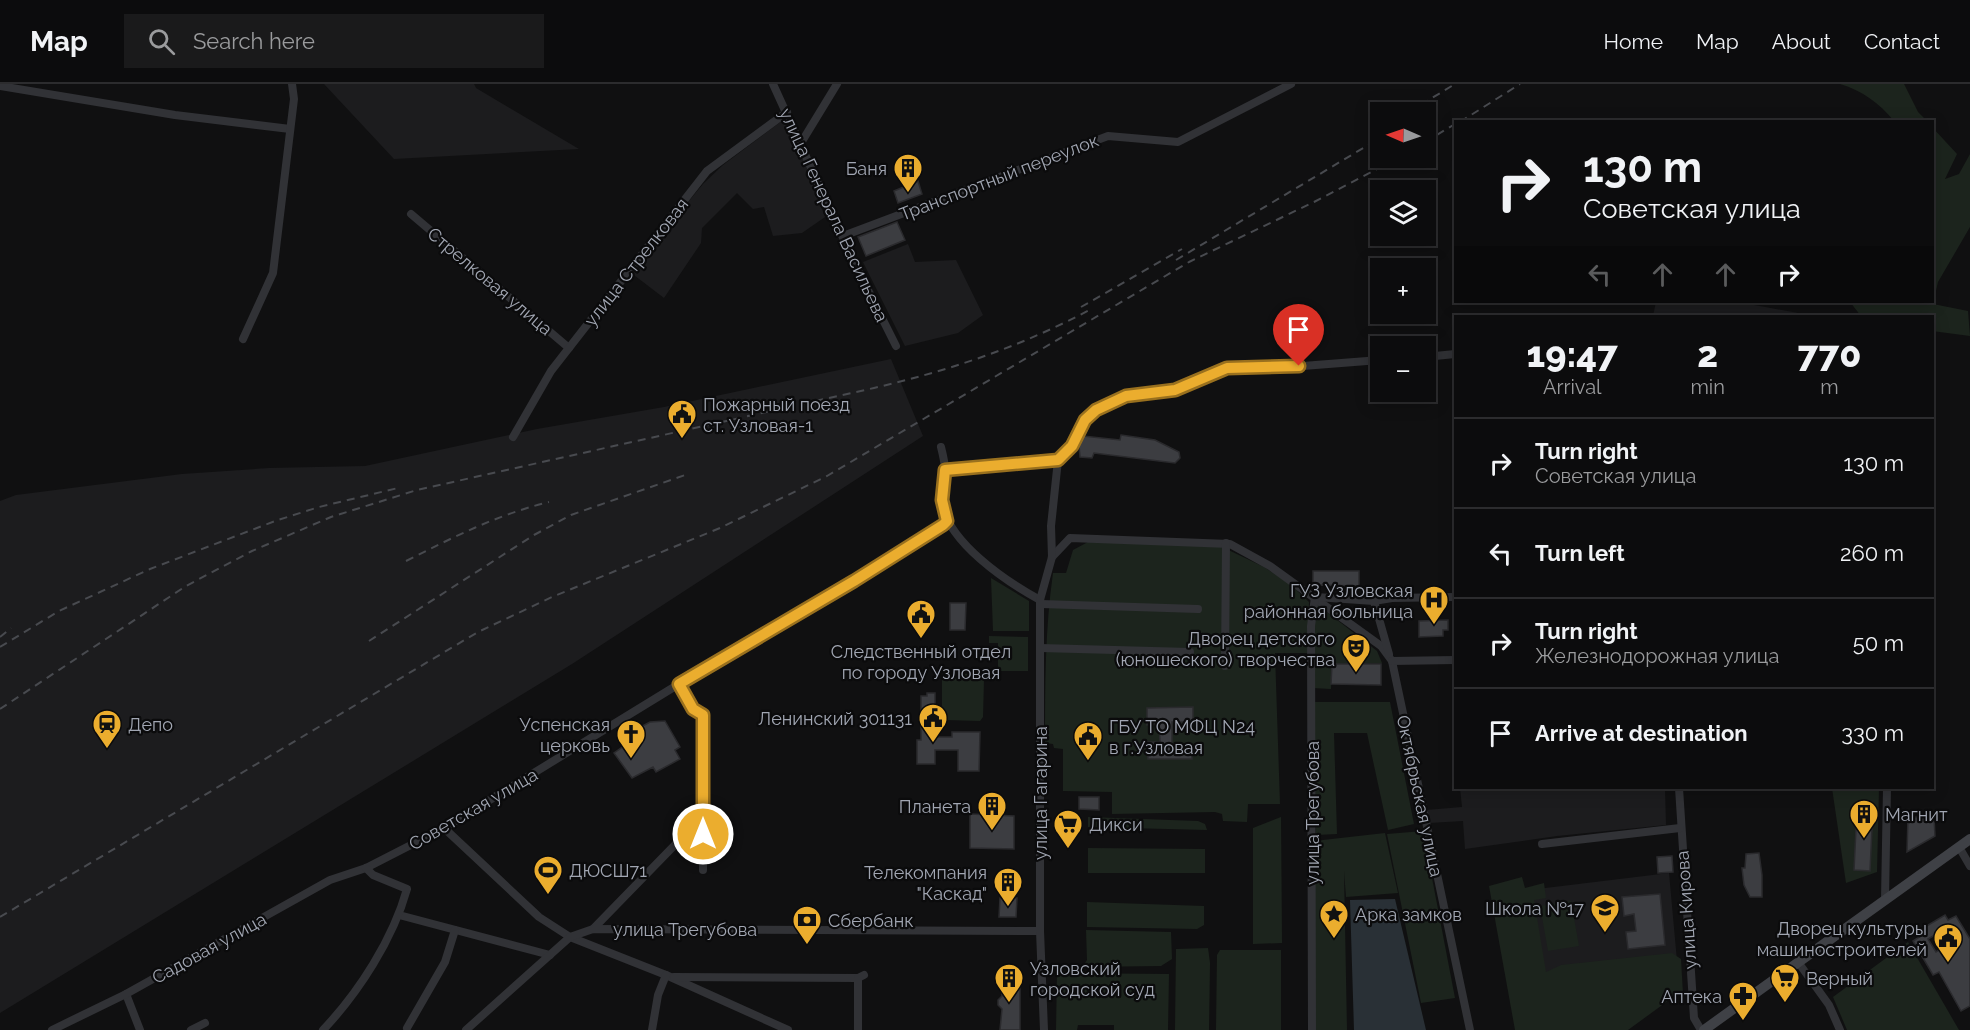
<!DOCTYPE html>
<meta charset="utf-8">
<style>
:root{--surface:#0c0c0d;--page:#1a1a1b;--text:#f1f3f6;--muted:#9a9b9d;--line:#2c2c2e}
body{margin:0;font-family:Raleway,sans-serif;background:var(--page);color:var(--text);height:100vh;display:flex;flex-direction:column;font-size:22px;white-space:nowrap}
*{box-sizing:border-box;margin:0}
p{font-size:20px;color:var(--muted)}
.icon{flex:none;width:33px;height:33px;fill:none;stroke:currentColor;stroke-width:2;stroke-linecap:round;stroke-linejoin:round}
.map{position:relative;flex:1;overflow:hidden}
.sheet{position:absolute;left:1454px;top:231px;width:480px;height:474px;display:flex;flex-direction:column;background:var(--surface);border-radius:0px;box-shadow:0 3px 15px #0003,0 0 0 2px var(--line)}
.sheet>*{flex:none}
.top-card{position:absolute;left:1454px;top:36px;width:480px;height:183px;border-radius:0px;box-shadow:0 3px 15px #0003,0 0 0 2px var(--line);background:#0c0c0d;color:var(--text);overflow:hidden}
.needle{width:39px;rotate:272deg}
.tools{position:absolute;left:1370px;top:18px;display:grid;gap:12px}
.tools a{display:grid;place-items:center;width:66px;height:66px;border-radius:0px;background:var(--surface);box-shadow:0 3px 15px #0003,0 0 0 2px var(--line);font-size:30px}
.pin{position:absolute;display:grid;place-items:center;width:51px;height:51px;color:#fff;margin:-62px -26px;border-radius:50% 50% 50% 0;rotate:-45deg;box-shadow:0 0 6px #0007}
.pin .icon{rotate:45deg}
.me{position:absolute;width:66px;margin:-33px;rotate:0deg;stroke-linejoin:round;filter:drop-shadow(0 0 4px #0008)}
.turn{display:flex;align-items:center;gap:21px;height:126px;padding:0 30px;font-size:27px}
.turn .icon{width:78px;height:78px;stroke-width:2.5}
.turn b{display:block;font-size:42px;line-height:51px}
.lanes{display:flex;align-items:center;height:57px;padding:0 30px;background:#0003;justify-content:center;gap:30px;direction:ltr}
.lanes .off{opacity:.35}
.eta{display:flex;justify-content:space-evenly;align-items:center;height:102px;text-align:center}
.eta b{font-size:36px;font-weight:800;line-height:42px}
ul{padding:0;list-style:none}
li{display:flex;align-items:center;gap:18px;height:90px;padding:0 30px;border-top:2px solid var(--line)}
li div{flex:1}
li b{display:block;font-size:22px}
li em{font-style:normal}
header{display:flex;align-items:center;gap:36px;box-sizing:border-box;height:84px;padding:0 30px;background:var(--surface);border-bottom:2px solid var(--line)}
header strong{font-size:28px}
nav{display:flex;gap:33px;margin-inline-start:auto;font-size:21px}
.search{width:420px;height:54px;background:var(--page);display:flex;align-items:center;gap:15px;box-sizing:border-box;padding:0 21px;border-radius:0px;color:var(--muted);font-size:22px}
.map>svg:first-child{display:block}
</style>
<header>
<strong>Map</strong>
<div class="search"><svg class="icon" aria-label="search" viewBox="0 0 24 24"><circle cx="10" cy="10" r="6"/><path d="M15 15l6 6"/></svg>Search here</div>
<nav><a>Home</a><a>Map</a><a>About</a><a>Contact</a></nav>
</header>
<div class="map">
<svg width="1970" height="946" viewBox="0 0 1970 946">
<rect width="100%" height="100%" fill="#101011"/>
<g fill="#1c1c1e">
<polygon points="324,0 474,0 476,4 579,65 394,75"/>
<polygon points="787,33 807,77 811,97 825,133 802,149 773,152 764,123 753,125 737,109 702,144 701,159 664,214 630,188 703,100 723,81"/>
<polygon points="908,160 915,178 956,176 983,231 958,249 905,262 863,178"/>
<polygon points="1656,218 1738,218 1814,232 1653,232"/>
<polygon points="891,275 923,352 572,580 0,929 0,417 16,411 182,390 269,384 365,382 537,345 664,323"/>
<polygon points="1460,704 1665,704 1666,741 1557,752 1465,765 1463,737 1429,739 1426,726 1462,723"/>
<polygon points="1669,789 1677,877 1547,925 1529,806"/>
</g>
<g fill="#1c241d">
<path d="M1840,0H1904L1918,28L1927,37H1894C1879,19 1863,7 1840,0Z"/>
<polygon points="1932,43 1957,70 1945,95 1959,90 1970,70 1970,143 1938,198 1933,220 1968,227 1970,252 1932,247 1932,232 1861,232 1850,218 1932,218"/>
<path d="M1088,458L1220,462L1264,483L1291,501L1309,518L1307,569H1275L1280,720H1248L1247,738L1223,737L1222,730L1215,728L1112,730V708L1063,707V665L1054,664L1053,660L1045,659C1045,602 1045,545 1053,489H1066L1073,466Z"/>
<polygon points="991,494 1029,517 1029,547 993,547"/>
<polygon points="1314,518 1377,567 1382,579 1332,580 1331,605 1313,604"/>
<polygon points="989,552 1028,553 1028,587 998,587 998,559 989,559"/>
<polygon points="945,590 981,590 984,595 983,633 980,637 945,636 942,631 942,595"/>
<polygon points="1313,618 1390,618 1414,740 1388,746 1367,649 1334,649 1337,750 1316,751"/>
<polygon points="1832,704 1879,704 1877,788 1846,799"/>
<polygon points="1088,733 1198,737 1205,740 1207,746 1088,743"/>
<polygon points="1281,733 1282,859 1253,860 1253,744"/>
<polygon points="1423,747 1455,914 1421,919 1387,750"/>
<polygon points="1385,749 1398,809 1346,813 1344,787 1347,946 1314,946 1314,757"/>
<polygon points="1088,764 1205,765 1205,789 1088,789"/>
<polygon points="1522,793 1525,804 1544,799 1546,814 1534,816 1546,888 1561,881 1672,869 1681,875 1683,910 1676,911 1628,946 1515,946 1489,802"/>
<polygon points="1571,817 1579,862 1548,867 1540,822"/>
<polygon points="1087,818 1204,822 1204,841 1197,845 1087,843"/>
<polygon points="1086,846 1171,848 1172,875 1161,882 1082,883 1087,876"/>
<polygon points="1908,858 1959,946 1847,946 1833,913"/>
<polygon points="1208,864 1210,879 1209,946 1175,946 1176,865"/>
<polygon points="1220,866 1281,866 1281,946 1216,946 1217,871"/>
<polygon points="1057,889 1169,890 1168,946 1114,946 1114,941 1078,941 1077,946 1056,946"/>
</g>
<polygon fill="#293036" points="1395,815 1426,946 1354,946 1350,816"/>
<g fill="#3c3d41" stroke="#2a2a2d" stroke-width="1.5" fill-rule="evenodd">
<polygon points="918,97 922,110 898,119 894,107"/>
<polygon points="897,138 905,156 866,172 858,153"/>
<polygon points="1121,351 1155,356 1179,368 1180,374 1175,379 1094,369 1092,374 1080,373 1079,362 1083,352 1120,356"/>
<polygon points="1313,487 1359,487 1359,502 1313,501"/>
<polygon points="950,519 966,519 965,546 950,546"/>
<polygon points="1448,536 1448,546 1443,546 1443,552 1419,553 1419,537"/>
<polygon points="1332,580 1381,580 1381,601 1331,600"/>
<polygon points="927,609 935,609 935,653 952,653 952,648 980,648 979,687 958,687 958,666 935,666 935,680 917,680 917,656 921,656 921,612 927,612"/>
<polygon points="1193,623 1193,638 1172,638 1172,660 1192,660 1192,675 1148,675 1147,658 1160,658 1159,640 1147,641 1147,624"/>
<polygon points="665,637 680,663 675,666 680,675 656,688 653,683 632,694 614,669 631,657 635,646 650,638"/>
<polygon points="1079,713 1099,713 1099,726 1079,725"/>
<polygon points="1857,723 1873,723 1870,787 1854,786"/>
<polygon points="970,730 1014,732 1014,765 970,764"/>
<polygon points="1908,733 1934,733 1935,752 1907,768"/>
<polygon points="1759,769 1762,791 1762,813 1750,813 1744,801 1742,784 1745,784 1746,770"/>
<polygon points="1672,772 1673,788 1658,789 1657,773"/>
<polygon points="1660,810 1665,861 1628,865 1626,848 1636,847 1634,830 1624,832 1622,813"/>
<polygon points="1000,814 1017,814 1016,833 999,833"/>
<path d="M1945,831L1948,836L1956,832L1970,855V922L1961,927L1939,888L1933,891L1913,857L1921,852L1918,847ZM1948,843L1955,856L1936,868L1928,855Z"/>
<polygon points="1000,890 1020,890 1020,946 1000,946 1002,925 998,921 998,916 1002,912"/>
</g>
<g fill="none" stroke-linecap="round" stroke-linejoin="round">
<g stroke="#313236" stroke-width="8">
<polyline points="773,0 854,178 896,262"/>
<polyline points="0,2 175,31 290,45"/>
<polyline points="801,59 837,0"/>
<polyline points="411,130 569,264"/>
<polyline points="843,152 1108,52 1178,58 1291,0"/>
<polyline points="243,255 273,189 294,15 292,0"/>
<polyline points="1425,273 1455,270"/>
<polyline points="513,353 551,287 707,87 787,28"/>
<path d="M941,363C943,371 945,379 945,386C946,397 941,408 942,418C947,458 1007,498 1040,516"/>
<polyline points="945,385 1058,376 1072,362 1085,336 1096,326 1126,312 1175,306 1227,284 1277,284 1380,276"/>
<polyline points="1052,473 1070,454 1230,460 1270,482 1381,562 1392,577 1470,946"/>
<polyline points="1316,513 1374,517 1392,514 1455,513"/>
<polyline points="1374,517 1389,570"/>
<polyline points="1041,520 1198,525"/>
<polyline points="1040,564 1190,568"/>
<polyline points="1392,577 1455,576"/>
<polyline points="1225,582 1226,459"/>
<polyline points="679,600 693,625 703,631 703,786"/>
<polyline points="1679,704 1694,934 1701,946"/>
<polyline points="444,744 539,833 570,853 666,891 788,946"/>
<polyline points="1542,760 1680,744"/>
<polyline points="1959,763 1970,782"/>
<polyline points="1885,815 1887,704"/>
<polyline points="399,831 550,871"/>
<polyline points="593,845 703,732"/>
<polyline points="1798,878 1829,921 1840,946"/>
<polyline points="674,893 858,894"/>
<polyline points="126,910 140,946"/>
<polyline points="407,944 445,878 455,846"/>
<polyline points="52,946 126,910 330,796 366,784 444,744 679,600 894,473 947,437"/>
<polyline points="191,946 205,939"/>
<path d="M323,946C359,908 393,855 407,805L373,791L366,784"/>
<polyline points="466,946 570,853 593,845 1040,847"/>
<polyline points="652,946 658,911 666,891"/>
<polyline points="858,946 858,894 864,891"/>
<polyline points="1044,946 1040,847 1040,516 1052,473 1051,442 1058,376"/>
<polyline points="1312,946 1311,542 1315,513"/>
</g>
<polyline stroke="#3f4146" stroke-width="10" points="1704,946 1970,755"/>
<g stroke="#484a4f" stroke-width="2" stroke-dasharray="8 6" stroke-linecap="butt">
<polyline points="1409,28 1455,0"/>
<polyline points="1460,38 1520,0"/>
<polyline points="1425,58 1455,40"/>
<polyline points="1176,176 1380,54"/>
<polyline points="1081,223 1182,165"/>
<path d="M406,477C454,453 496,431 549,418"/>
<polyline points="0,553 11,544"/>
<polyline points="369,557 534,451 571,431 688,390"/>
<polyline points="0,563 59,527 150,485 275,437 319,423 398,404"/>
<path d="M0,625L186,502L252,467L331,433L417,406L874,304C951,286 1023,262 1093,224"/>
<polyline points="0,833 478,548 552,513 720,444 827,392 1189,178 1314,118 1398,74"/>
</g>
</g>
<g fill="none" stroke-linecap="round" stroke-linejoin="round">
<g stroke="#99701e" stroke-width="15">
<polyline id="route" points="703,750 703,631 693,625 679,600 854,497 943,441 947,437 942,416 945,386 1058,376 1072,362 1085,336 1096,326 1126,312 1175,306 1227,284 1299,282"/>
</g>
<use href="#route" stroke="#ebad2e" stroke-width="10"/>
</g>
<defs>
<g id="building-pin" transform="scale(1.5)"><path d="M0 17L-7.5 6A9.5 9.5 0 1 1 7.5 6Z" fill="#ebad2e" stroke="#0b0b0c"/><path d="M-4-6H4V6H1V3H-1V6H-4ZM-2.5-4.3h1.7v1.8h-1.7ZM.8-4.3h1.7v1.8H.8ZM-2.5-1h1.7V.8h-1.7ZM.8-1h1.7V.8H.8Z" fill="#111"/></g>
<g id="civic-pin" transform="scale(1.5)"><path d="M0 17L-7.5 6A9.5 9.5 0 1 1 7.5 6Z" fill="#ebad2e" stroke="#0b0b0c"/><path d="M-.6-6.5H3V-4.5H.6V-3L4-1V1h2V6H-6V1h2V-1L-.6-3ZM-1.2 2.5V6h2.4V2.5Z" fill="#111"/></g>
<g id="hospital-pin" transform="scale(1.5)"><path d="M0 17L-7.5 6A9.5 9.5 0 1 1 7.5 6Z" fill="#ebad2e" stroke="#0b0b0c"/><path d="M-5-5h3v3.5h4V-5h3V5h-3V1.5h-4V5h-3Z" fill="#111"/></g>
<g id="theatre-pin" transform="scale(1.5)"><path d="M0 17L-7.5 6A9.5 9.5 0 1 1 7.5 6Z" fill="#ebad2e" stroke="#0b0b0c"/><path d="M-5-5.5Q0-4 5-5.5V0Q5 5 0 6Q-5 5-5 0ZM-3.3-2.5H-1v1.5H-3.3ZM1-2.5H3.3v1.5H1ZM-2.8 1Q0 5.5 2.8 1Z" fill="#111"/></g>
<g id="station-pin" transform="scale(1.5)"><path d="M0 17L-7.5 6A9.5 9.5 0 1 1 7.5 6Z" fill="#ebad2e" stroke="#0b0b0c"/><path d="M-3-6H3Q5-6 5-4V2Q5 4 3 4L4.5 6H3L1.5 4h-3L-3 6H-4.5L-3 4Q-5 4-5 2V-4Q-5-6-3-6ZM-3.5-4v3h7v-3ZM-3.5 1v1.5H-2V1ZM2 1v1.5H3.5V1Z" fill="#111"/></g>
<g id="church-pin" transform="scale(1.5)"><path d="M0 17L-7.5 6A9.5 9.5 0 1 1 7.5 6Z" fill="#ebad2e" stroke="#0b0b0c"/><path d="M-1.2-6h2.4v3.5h3.3v2.4h-3.3V6h-2.4V-.1h-3.3v-2.4h3.3Z" fill="#111"/></g>
<g id="supermarket-pin" transform="scale(1.5)"><path d="M0 17L-7.5 6A9.5 9.5 0 1 1 7.5 6Z" fill="#ebad2e" stroke="#0b0b0c"/><path d="M-6-5.5h2.5l.6 2H6L4.5 2H-2.5L-4.4-4H-6ZM-1.5 3.2a1.3 1.3 0 1 0 .1 0ZM3 3.2a1.3 1.3 0 1 0 .1 0Z" fill="#111"/></g>
<g id="stadium-pin" transform="scale(1.5)"><path d="M0 17L-7.5 6A9.5 9.5 0 1 1 7.5 6Z" fill="#ebad2e" stroke="#0b0b0c"/><path d="M0-5a6.5 5 0 1 0 0 10a6.5 5 0 1 0 0-10ZM-3.5-1.8h7v3.6h-7Z" fill="#111"/></g>
<g id="school-pin" transform="scale(1.5)"><path d="M0 17L-7.5 6A9.5 9.5 0 1 1 7.5 6Z" fill="#ebad2e" stroke="#0b0b0c"/><path d="M0-5L7-2L0 1L-7-2ZM-4 1L0 2.5L4 1V4Q0 6-4 4Z" fill="#111"/></g>
<g id="sight-pin" transform="scale(1.5)"><path d="M0 17L-7.5 6A9.5 9.5 0 1 1 7.5 6Z" fill="#ebad2e" stroke="#0b0b0c"/><path d="M0-6L1.8-2.2L6-1.7L2.9 1.2L3.7 5.4L0 3.3L-3.7 5.4L-2.9 1.2L-6-1.7L-1.8-2.2Z" fill="#111"/></g>
<g id="bank-pin" transform="scale(1.5)"><path d="M0 17L-7.5 6A9.5 9.5 0 1 1 7.5 6Z" fill="#ebad2e" stroke="#0b0b0c"/><path d="M-6-4H6V4H-6ZM0-2.3a2.3 2.3 0 1 0 0 4.6a2.3 2.3 0 1 0 0-4.6Z" fill="#111"/></g>
<g id="pharmacy-pin" transform="scale(1.5)"><path d="M0 17L-7.5 6A9.5 9.5 0 1 1 7.5 6Z" fill="#ebad2e" stroke="#0b0b0c"/><path d="M-2-6h4v4h4v4h-4v4h-4v-4h-4v-4h4Z" fill="#111"/></g>
</defs>
<g fill-rule="evenodd">
<use href="#building-pin" x="908" y="84"/>
<use href="#civic-pin" x="682" y="330"/>
<use href="#hospital-pin" x="1434" y="516"/>
<use href="#civic-pin" x="921" y="530"/>
<use href="#theatre-pin" x="1356" y="564"/>
<use href="#civic-pin" x="933" y="634"/>
<use href="#station-pin" x="107" y="640"/>
<use href="#church-pin" x="631" y="650"/>
<use href="#civic-pin" x="1088" y="652"/>
<use href="#building-pin" x="992" y="722"/>
<use href="#building-pin" x="1864" y="730"/>
<use href="#supermarket-pin" x="1068" y="740"/>
<use href="#stadium-pin" x="548" y="786"/>
<use href="#building-pin" x="1008" y="798"/>
<use href="#school-pin" x="1605" y="824"/>
<use href="#sight-pin" x="1334" y="830"/>
<use href="#bank-pin" x="807" y="836"/>
<use href="#civic-pin" x="1948" y="854"/>
<use href="#building-pin" x="1009" y="894"/>
<use href="#supermarket-pin" x="1785" y="894"/>
<use href="#pharmacy-pin" x="1743" y="912"/>
</g>
<g text-anchor="middle" dominant-baseline="central" stroke-width="4.5" stroke-linejoin="round" paint-order="stroke">
<g font-size="18" fill="#a1a6b2" stroke="#0b0b0c" text-anchor="end">
<text x="887" y="84">Баня</text>
<text x="703" y="320" text-anchor="start">Пожарный поезд<tspan x="703" dy="21">ст. Узловая-1</tspan></text>
<text x="1413" y="506">ГУЗ Узловская<tspan x="1413" dy="21">районная больница</tspan></text>
<text x="1335" y="554">Дворец детского<tspan x="1335" dy="21">(юношеского) творчества</tspan></text>
<text x="921" y="567" text-anchor="middle">Следственный отдел<tspan x="921" dy="21">по городу Узловая</tspan></text>
<text x="912" y="634">Ленинский 301131</text>
<text x="128" y="640" text-anchor="start">Депо</text>
<text x="610" y="640">Успенская<tspan x="610" dy="21">церковь</tspan></text>
<text x="1109" y="642" text-anchor="start">ГБУ ТО МФЦ N24<tspan x="1109" dy="21">в г.Узловая</tspan></text>
<text x="971" y="722">Планета</text>
<text x="1885" y="730" text-anchor="start">Магнит</text>
<text x="1089" y="740" text-anchor="start">Дикси</text>
<text x="569" y="786" text-anchor="start">ДЮСШ71</text>
<text x="987" y="788">Телекомпания<tspan x="987" dy="21">"Каскад"</tspan></text>
<text x="1584" y="824">Школа №17</text>
<text x="1355" y="830" text-anchor="start">Арка замков</text>
<text x="828" y="836" text-anchor="start">Сбербанк</text>
<text x="1927" y="844">Дворец культуры<tspan x="1927" dy="21">машиностроителей</tspan></text>
<text x="1030" y="884" text-anchor="start">Узловский<tspan x="1030" dy="21">городской суд</tspan></text>
<text x="1806" y="894" text-anchor="start">Верный</text>
<text x="1722" y="912">Аптека</text>
</g>
<g font-size="18" fill="#a1a6b2" stroke="#0b0b0c">
<text transform="translate(999 93) rotate(-21)">Транспортный переулок</text>
<text transform="translate(834 131) rotate(65)">улица Генерала Васильева</text>
<text transform="translate(636 178) rotate(-52)">улица Стрелковая</text>
<text transform="translate(490 197) rotate(40)">Стрелковая улица</text>
<text transform="translate(1040 709) rotate(-90)">улица Гагарина</text>
<text transform="translate(1420 712) rotate(78)">Октябрьская улица</text>
<text transform="translate(473 725) rotate(-30)">Советская улица</text>
<text transform="translate(1312 729) rotate(-90)">улица Трегубова</text>
<text transform="translate(1686 826) rotate(-94)">улица Кирова</text>
<text x="685" y="845">улица Трегубова</text>
<text transform="translate(209 864) rotate(-29)">Садовая улица</text>
</g>
</g>
</svg>
<div class="tools">
<a><svg class="needle" viewBox="-14 -14 28 28"><path d="M0-13l5 13h-10z" fill="#e53935"/><path d="M0 13l5-13h-10z" fill="#9a9b9d"/></svg></a>
<a><svg class="icon" aria-label="layers" viewBox="0 0 24 24"><path d="M12 4l9 5-9 5-9-5zM3 14l9 5 9-5"/></svg></a>
<a>+</a>
<a>−</a>
</div>
<div class="pin" style="left:1299px;top:282px;background:#d93025"><svg class="icon" aria-label="arrive" viewBox="0 0 24 24"><path d="M6 21V4h12l-3 4 3 4H6"/></svg></div>
<svg class="me" style="left:703px;top:750px" viewBox="-20 -20 40 40"><circle r="17" fill="#ebad2e" stroke="#fff" stroke-width="3"/><path d="M0-11L8 9 0 5-8 9z" fill="#fff"/></svg>
<div class="top-card">
<div class="turn"><svg class="icon" aria-label="right" viewBox="0 0 24 24"><path d="M7 20v-9h11M14 6l5 5-5 5"/></svg><div><b>130 m</b>Советская улица</div></div>
<div class="lanes"><svg class="icon off" aria-label="left" viewBox="0 0 24 24"><path d="M17 20v-9H6M10 6l-5 5 5 5"/></svg><svg class="icon off" aria-label="ahead" viewBox="0 0 24 24"><path d="M12 20V5M6 11l6-6 6 6"/></svg><svg class="icon off" aria-label="ahead" viewBox="0 0 24 24"><path d="M12 20V5M6 11l6-6 6 6"/></svg><svg class="icon" aria-label="right" viewBox="0 0 24 24"><path d="M7 20v-9h11M14 6l5 5-5 5"/></svg></div>
</div>
<section class="sheet">
<div class="eta">
<div><b>19:47</b><p>Arrival</p></div>
<div><b>2</b><p>min</p></div>
<div><b>770</b><p>m</p></div>
</div>
<ul>
<li><svg class="icon" aria-label="right" viewBox="0 0 24 24"><path d="M7 20v-9h11M14 6l5 5-5 5"/></svg><div><b>Turn right</b><p>Советская улица</p></div><em>130 m</em></li>
<li><svg class="icon" aria-label="left" viewBox="0 0 24 24"><path d="M17 20v-9H6M10 6l-5 5 5 5"/></svg><div><b>Turn left</b></div><em>260 m</em></li>
<li><svg class="icon" aria-label="right" viewBox="0 0 24 24"><path d="M7 20v-9h11M14 6l5 5-5 5"/></svg><div><b>Turn right</b><p>Железнодорожная улица</p></div><em>50 m</em></li>
<li><svg class="icon" aria-label="arrive" viewBox="0 0 24 24"><path d="M6 21V4h12l-3 4 3 4H6"/></svg><div><b>Arrive at destination</b></div><em>330 m</em></li>
</ul>
</section>
</div>
